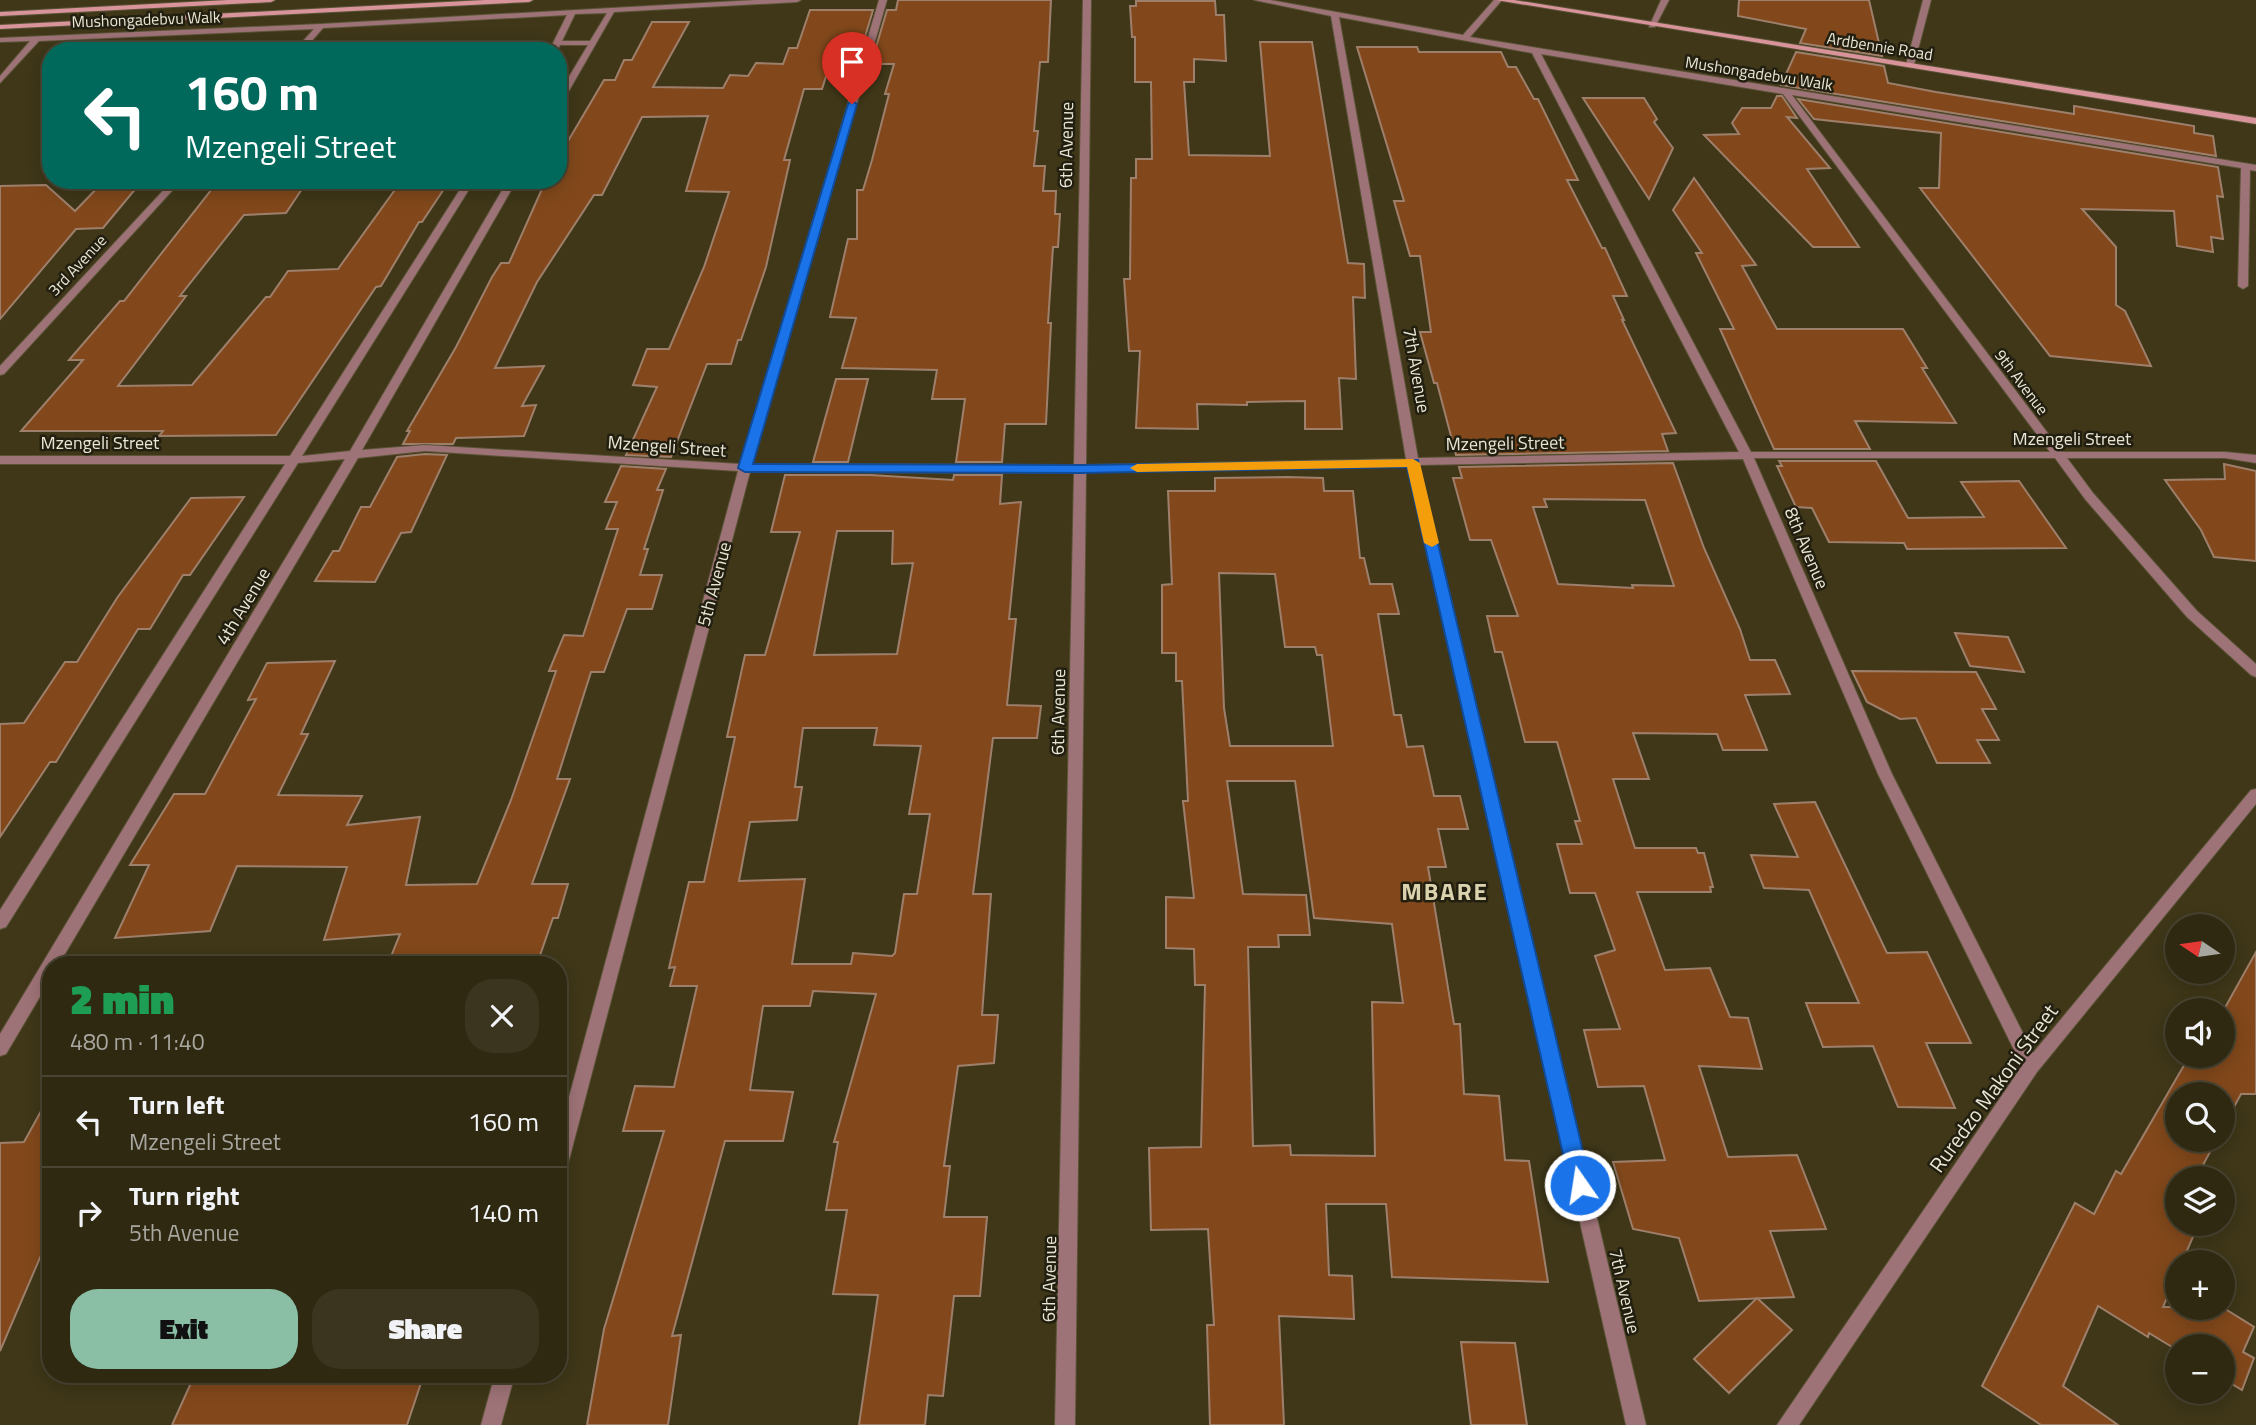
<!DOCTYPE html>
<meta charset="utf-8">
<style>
:root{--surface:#2f2912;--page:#3b3520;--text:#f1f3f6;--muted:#a7a69f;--line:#4a4532;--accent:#8abfa5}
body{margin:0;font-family:"Titillium Web",sans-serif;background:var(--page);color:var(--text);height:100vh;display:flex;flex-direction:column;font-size:26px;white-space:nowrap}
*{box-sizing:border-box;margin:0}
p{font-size:23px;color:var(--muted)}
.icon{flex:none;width:38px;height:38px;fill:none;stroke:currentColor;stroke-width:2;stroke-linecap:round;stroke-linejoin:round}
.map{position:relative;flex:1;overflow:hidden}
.sheet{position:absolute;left:42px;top:956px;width:525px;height:427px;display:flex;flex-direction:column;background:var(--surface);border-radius:28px;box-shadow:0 4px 18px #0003,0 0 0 2px var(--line)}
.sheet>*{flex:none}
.banner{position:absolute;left:42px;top:42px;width:525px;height:147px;border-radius:28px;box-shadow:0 4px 18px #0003,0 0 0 2px var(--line);background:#00695c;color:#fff;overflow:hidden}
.needle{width:46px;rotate:283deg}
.buttons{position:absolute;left:2165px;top:914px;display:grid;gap:14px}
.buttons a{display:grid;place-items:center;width:70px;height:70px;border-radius:50%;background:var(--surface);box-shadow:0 4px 18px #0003,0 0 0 2px var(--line);font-size:35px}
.pin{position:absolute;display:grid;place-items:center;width:60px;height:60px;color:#fff;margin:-72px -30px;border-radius:50% 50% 50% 0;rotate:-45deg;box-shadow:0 0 7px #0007}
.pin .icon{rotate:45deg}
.me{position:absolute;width:77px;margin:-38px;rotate:347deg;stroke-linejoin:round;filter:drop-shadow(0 0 5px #0008)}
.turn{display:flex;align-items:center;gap:24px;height:147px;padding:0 28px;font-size:32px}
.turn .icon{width:91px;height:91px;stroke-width:2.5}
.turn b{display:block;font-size:49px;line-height:60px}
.round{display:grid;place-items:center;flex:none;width:74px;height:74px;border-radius:28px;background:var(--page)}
.headline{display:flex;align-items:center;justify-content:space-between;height:119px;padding:0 28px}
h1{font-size:42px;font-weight:800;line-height:52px;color:#1e9e55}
.button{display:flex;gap:14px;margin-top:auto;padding:14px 28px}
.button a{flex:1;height:80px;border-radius:28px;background:var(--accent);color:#111;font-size:28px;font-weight:800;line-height:80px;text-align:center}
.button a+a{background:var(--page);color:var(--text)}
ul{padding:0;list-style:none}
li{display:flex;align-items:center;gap:21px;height:91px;padding:0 28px;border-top:2px solid var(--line)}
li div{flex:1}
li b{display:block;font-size:26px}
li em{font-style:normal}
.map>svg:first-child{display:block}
</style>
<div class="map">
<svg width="2256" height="1425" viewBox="0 0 2256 1425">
<rect width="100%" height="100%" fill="#3f3718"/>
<g fill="#82481b" stroke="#9e7f6b" stroke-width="2" fill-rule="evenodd">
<polygon points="898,0 1051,0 1048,62 1040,62 1034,131 1038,131 1034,166 1045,166 1043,191 1056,191 1055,214 1060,214 1058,247 1053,247 1048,323 1051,323 1046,424 1005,424 1002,462 956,462 965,399 932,399 937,370 842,368 856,318 830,317 848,239 857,239 857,190 863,190 872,160 889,94 885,94 894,64 871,64 887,10 896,10"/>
<polygon points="1739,0 1869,0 1882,56 1800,43 1806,29 1738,16"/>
<polygon points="1136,1 1215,1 1216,15 1224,15 1226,61 1194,59 1194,82 1184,82 1189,155 1270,156 1260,42 1312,42 1348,263 1364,264 1365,298 1353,297 1356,379 1339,378 1342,429 1305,429 1305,401 1247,402 1247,405 1197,404 1198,429 1136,428 1140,351 1129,351 1124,279 1130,279 1131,178 1136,178 1136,159 1152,159 1151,82 1135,82 1135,37 1132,37 1130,6 1136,6"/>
<polygon points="810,10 873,10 857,64 830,64 822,89 804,89 784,160 790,160 766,267 741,340 738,340 731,364 707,364 671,457 626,455 657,387 633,385 647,349 669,349 704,267 729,192 686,191 708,116 642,117 602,195 594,195 537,282 495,368 544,366 522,406 536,405 524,436 456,438 453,444 403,444 410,431 407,431 456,347 492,277 501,263 509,263 546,180 558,180 558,158 604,80 615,80 624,60 632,60 652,22 689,22 653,87 723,88 730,75 748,76 756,63 783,64 789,48 797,48"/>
<polygon points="1357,47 1417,47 1419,52 1501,52 1508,67 1516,67 1534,99 1538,99 1578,180 1567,180 1602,248 1605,248 1627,296 1613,296 1624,320 1622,320 1676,433 1662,434 1668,451 1456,455 1437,383 1434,383 1420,332 1431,332 1420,256 1410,256 1394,201 1404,201"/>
<polygon points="1796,52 1884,66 1888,83 1936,92 2074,114 2074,106 2194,126 2194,133 2213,136 2216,156 1781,85"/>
<polygon points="1777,96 1782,96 1797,118 1787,117 1830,168 1807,169 1859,247 1813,247 1704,135 1739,134 1732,123 1742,108 1771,108"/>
<polygon points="1583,98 1644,98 1657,119 1654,122 1673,148 1649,199"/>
<polygon points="1798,99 2218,167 2223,197 2217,196 2223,239 2211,237 2213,252 2177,246 2174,211 2082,209 2116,247 2116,305 2125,311 2151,366 2050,356 1920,188 1939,188 1941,133 1814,119"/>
<polygon points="1694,178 1756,265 1742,266 1777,329 1903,329 1927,368 1922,368 1956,423 1855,421 1870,449 1774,449 1720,329 1734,329 1696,253 1702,253 1673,210"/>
<polygon points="219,180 308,180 286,213 244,215 180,296 186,296 118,386 192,385 266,297 270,297 288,271 338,269 402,180 450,180 422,222 419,222 381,286 376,287 276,435 159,436 163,431 21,431 83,360 69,360 120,301 124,301"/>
<polygon points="142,181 103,228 76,229 0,319 0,186 46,185 75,211 102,183"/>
<polygon points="836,379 868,379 848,462 813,462"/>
<polygon points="425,454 447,455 411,532 401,533 375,582 315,581 333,551 339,551 361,507 370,507 397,457"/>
<polygon points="1779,461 1876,461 1908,518 1984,517 1961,482 2019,481 2066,548 1907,549 1904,543 1829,542 1812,508 1796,507 1777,466 1782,466"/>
<path d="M1673,463L1704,548L1740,629L1750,660H1775L1790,694L1745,695L1767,750H1723L1717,734L1633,733L1649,779H1613L1635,848H1696L1698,853H1704L1713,887H1710L1711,892H1637L1665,970L1710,968L1730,1017L1748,1018L1762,1069L1699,1066L1728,1157L1797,1155L1826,1229L1770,1231L1794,1297L1699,1301L1679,1238L1633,1229L1613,1162L1665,1160L1644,1086L1598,1087L1584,1030L1620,1029L1595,956L1615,950L1595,893H1570L1557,844H1582L1575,821H1580L1557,742H1525L1502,652H1495L1487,616H1518L1491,540H1470L1453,478H1462L1459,467ZM1544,499L1645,500L1674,586L1632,585L1633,588L1558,584L1533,507H1547Z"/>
<polygon points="2224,464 2256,471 2256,561 2214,557 2201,530 2165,480 2225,479"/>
<polygon points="621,466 666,469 657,490 663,490 644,549 648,549 640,575 662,575 652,609 627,609 604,672 591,672 557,779 570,779 532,884 568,884 558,918 553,918 537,964 388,964 400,934 324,940 347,867 237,866 210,931 115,938 149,865 130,865 174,794 205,794 256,699 248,700 267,663 335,661 301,734 308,734 278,795 362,796 347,825 420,817 406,885 477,884 511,800 556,671 549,671 564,635 583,636 618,529 606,529 617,502 605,502"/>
<path d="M785,475H870L953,480L954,475H1002L1000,504L1021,502L1009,619H1016L1007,705L1041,706L1037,738H993L973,894H991L982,1015H998L994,1063L958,1066L944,1166H950L944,1217H987L980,1296H954L943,1396L928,1395L925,1425H859L878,1295L833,1294L847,1210H826L838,1142H834L876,994L813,991L810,1006H763L750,1090L793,1092L783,1141H725L672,1336L681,1335L668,1425H587L604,1329L664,1131H623L635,1086L674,1087L697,986H670L675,967L669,968L689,882H704L735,737H727L745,655H765L800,532H771ZM837,531H893L892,564L913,563L897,654L814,655ZM803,728H877L874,745L921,746L909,814H930L917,894H904L895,953L892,956L853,953L851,964H792L805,879L739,881L750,822L797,820L802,787H795Z"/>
<path d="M1287,477L1323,478L1324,491H1353L1360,558H1364L1370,584H1392L1399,614H1378L1394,715H1401L1407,747L1423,746L1434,796H1460L1468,829H1438L1446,867H1428L1454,1024H1460L1464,1094L1499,1096L1505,1160L1529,1161L1548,1282L1392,1277L1386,1204H1326L1329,1275L1352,1276L1354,1319L1279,1316L1284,1425H1210L1207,1325H1214L1208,1229L1151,1230L1149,1148L1201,1147L1205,985H1195L1194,949L1166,948V897L1194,898L1183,801H1188L1182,681H1176V653H1162V585L1172,584L1168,491H1215V478ZM1219,573L1275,574L1285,647H1315L1317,655H1322L1333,746H1230L1224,708ZM1227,781H1295L1314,918L1392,924L1403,1003L1372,1002L1375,1156L1291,1155L1290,1145L1253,1146L1248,947H1279L1278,935H1310L1306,895L1243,894Z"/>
<polygon points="244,497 190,575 183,575 150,629 138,629 56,762 50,762 0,837 0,724 24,723 65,662 77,662 117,598 191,498"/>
<polygon points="1955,633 2008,637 2024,672 1970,666"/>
<polygon points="1852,671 1976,672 1996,709 1982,709 1999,740 1977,740 1990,763 1937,763 1916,718 1900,719 1867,702"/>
<polygon points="1815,802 1887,953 1927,952 1971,1043 1926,1043 1955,1108 1898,1107 1873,1046 1823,1047 1806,1003 1859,1003 1809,890 1764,888 1751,855 1798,857 1774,804"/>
<polygon points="2256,952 2256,1094 2241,1094 2222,1129 2222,1094 2177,1094 2177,1139 2217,1139 2196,1178 2177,1178 2175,1218 2177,1223 2184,1223 2196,1230 2182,1262 2177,1262 2177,1274 2163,1307 2222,1307 2254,1327 2243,1352 2254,1358 2242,1390 2222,1378 2222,1346 2177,1346 2177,1350 2149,1333 2148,1337 2098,1306 2063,1386 2118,1425 2041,1425 1982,1386 2075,1203 2094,1214 2116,1171 2121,1174 2190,1055 2222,1055 2222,1013"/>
<polygon points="51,1093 51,1232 0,1351 0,1143 24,1142"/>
<polygon points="1757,1298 1792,1330 1729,1393 1694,1359"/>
<polygon points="1461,1342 1515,1343 1527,1425 1471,1425"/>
<polygon points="195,1374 424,1374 407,1425 172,1425"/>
</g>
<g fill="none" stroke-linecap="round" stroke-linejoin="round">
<g stroke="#5a5336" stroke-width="2">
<g id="minor">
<path d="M756,0H801L797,2L614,12L562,103L558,105V95L588,45H560L557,51H549L567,15L323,28L303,51H294L314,29L39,41L0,83V76L30,41L0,42V38L321,24ZM607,13L590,41H562L575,14Z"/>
<path d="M879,0H887L752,464L1074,465L1083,0H1091L1086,465L1406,459L1331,16L1254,0H1270L1463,35L1494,0H1502L1470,37L2256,165V171L2250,170L2248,286L2243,289L2238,286L2241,168L1792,95L2062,452H2225L2256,455V463L2225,458H2067L2093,493L2197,611L2256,664V677L2251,675L2187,617L2085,499L2055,458H1754L1892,774L2033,1053L2251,790L2256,789V804L2037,1072L1799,1425H1777L2022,1066L1878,774L1743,459L1419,465L1646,1425H1626L1408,466L1086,472L1075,1425H1055L1074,473L750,472L564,1179L558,1181V1138L738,471L425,451L358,458L59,964H51V978L6,1054L0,1056V1034L345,459L298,463L6,927L0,929V910L285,464H0V456H290L466,180H475L302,456L350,451L508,180H517L362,450L425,445L740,464ZM1339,17L1532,53L1739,452L1418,458ZM1541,54L1783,94L2050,452H1751Z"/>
<polygon points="1661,0 1669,0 1655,27 1649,27"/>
<polygon points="1923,0 1931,0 1914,65 1910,67 1906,65"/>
<polygon points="173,180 182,180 4,374 0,375 0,366"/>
<polygon points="495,1374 515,1374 501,1425 481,1425"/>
</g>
</g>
<g stroke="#5a5336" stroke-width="2">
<g id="secondary">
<polygon points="228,0 275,0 271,2 0,16 0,12"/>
<polygon points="485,0 533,0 529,2 0,29 0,25"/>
<polygon points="1496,0 1514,0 2256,118 2256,124"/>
</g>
</g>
<use href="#minor" fill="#9e7377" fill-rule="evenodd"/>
<use href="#secondary" fill="#d8939b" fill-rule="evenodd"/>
</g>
<polygon fill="#1a73e8" stroke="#114b97" stroke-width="2" points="852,101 857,104 753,464 1081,465 1418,460 1591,1185 1588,1191 1580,1194 1573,1191 1570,1185 1407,467 1081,473 745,472 738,468 848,104"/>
<polygon fill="#f59e0b" points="1413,459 1420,463 1439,543 1432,547 1424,543 1407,467 1137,472 1130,468 1137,464"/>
<g text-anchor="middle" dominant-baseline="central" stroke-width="5" stroke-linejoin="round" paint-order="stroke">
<g font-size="16" fill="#eae6d4" stroke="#221f11">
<text transform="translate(146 19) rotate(-2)">Mushongadebvu Walk</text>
<text transform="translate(1880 46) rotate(9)">Ardbennie Road</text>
<text transform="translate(1759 73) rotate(9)">Mushongadebvu Walk</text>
<text transform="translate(77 265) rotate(-47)">3rd Avenue</text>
<text transform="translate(2022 382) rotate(53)">9th Avenue</text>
</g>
<g font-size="18" fill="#eae6d4" stroke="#221f11">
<text transform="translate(1066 145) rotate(-89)">6th Avenue</text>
<text transform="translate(1417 370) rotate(80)">7th Avenue</text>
<text x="2072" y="438">Mzengeli Street</text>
<text x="100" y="442">Mzengeli Street</text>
<text transform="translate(1505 443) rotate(-1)">Mzengeli Street</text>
<text transform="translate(667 446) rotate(4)">Mzengeli Street</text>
<text transform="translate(1807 548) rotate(67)">8th Avenue</text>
<text transform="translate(714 584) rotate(-75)">5th Avenue</text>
<text transform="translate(243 606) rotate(-59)">4th Avenue</text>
<text transform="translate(1058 712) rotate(-89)">6th Avenue</text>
<text transform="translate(1049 1279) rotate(-89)">6th Avenue</text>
<text transform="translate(1625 1291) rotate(77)">7th Avenue</text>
</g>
<g font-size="21" fill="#eae6d4" stroke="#221f11">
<text transform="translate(1993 1088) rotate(-54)">Ruredzo Makoni Street</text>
</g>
<g font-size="24" font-weight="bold" letter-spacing="2" fill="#dbd2ae" stroke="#221f11">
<text x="1445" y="891">MBARE</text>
</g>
</g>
</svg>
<div class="buttons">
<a><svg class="needle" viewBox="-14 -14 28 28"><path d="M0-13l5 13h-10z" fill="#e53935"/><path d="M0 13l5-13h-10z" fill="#a7a69f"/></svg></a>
<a><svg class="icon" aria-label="sound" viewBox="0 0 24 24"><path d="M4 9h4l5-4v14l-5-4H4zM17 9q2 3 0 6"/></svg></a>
<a><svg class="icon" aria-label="search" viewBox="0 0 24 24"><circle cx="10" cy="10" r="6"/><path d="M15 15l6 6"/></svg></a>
<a><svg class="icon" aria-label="layers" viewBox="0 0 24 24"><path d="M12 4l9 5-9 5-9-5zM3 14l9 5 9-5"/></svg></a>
<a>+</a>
<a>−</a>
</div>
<div class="pin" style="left:852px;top:104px;background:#d93025"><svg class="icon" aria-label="arrive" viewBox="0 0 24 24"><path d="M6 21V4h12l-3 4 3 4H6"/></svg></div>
<svg class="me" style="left:1580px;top:1185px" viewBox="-20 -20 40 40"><circle r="17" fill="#1a73e8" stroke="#fff" stroke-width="3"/><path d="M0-11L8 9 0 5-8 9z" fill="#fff"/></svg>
<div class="banner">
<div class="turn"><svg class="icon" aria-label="left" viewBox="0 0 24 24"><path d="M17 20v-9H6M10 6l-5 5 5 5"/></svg><div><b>160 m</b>Mzengeli Street</div></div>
</div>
<section class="sheet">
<div class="headline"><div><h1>2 min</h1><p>480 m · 11:40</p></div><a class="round"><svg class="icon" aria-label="close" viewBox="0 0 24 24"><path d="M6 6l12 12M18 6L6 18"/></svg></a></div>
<ul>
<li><svg class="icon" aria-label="left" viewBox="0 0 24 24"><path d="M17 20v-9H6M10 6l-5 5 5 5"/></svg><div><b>Turn left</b><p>Mzengeli Street</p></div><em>160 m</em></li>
<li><svg class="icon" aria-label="right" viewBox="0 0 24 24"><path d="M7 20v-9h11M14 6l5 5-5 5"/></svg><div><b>Turn right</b><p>5th Avenue</p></div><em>140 m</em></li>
</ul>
<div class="button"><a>Exit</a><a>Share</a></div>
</section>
</div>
